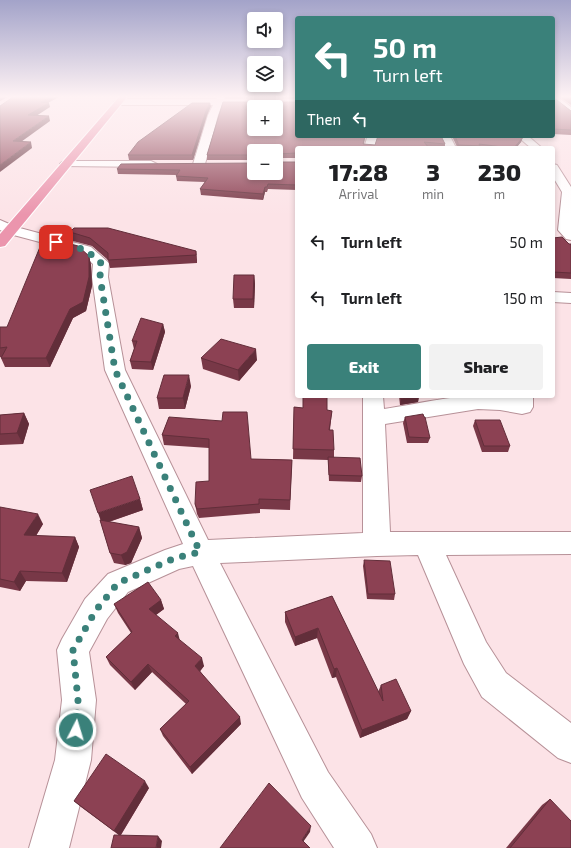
<!DOCTYPE html>
<meta charset="utf-8">
<style>
:root{--surface:#fff;--page:#f2f2f2;--text:#202124;--muted:#757577;--accent:#3a817a}
body{margin:0;font-family:"Exo 2",sans-serif;background:var(--page);color:var(--text);height:100vh;display:flex;flex-direction:column;font-size:15px;white-space:nowrap}
*{box-sizing:border-box;margin:0}
p{font-size:13px;color:var(--muted)}
.icon{flex:none;width:22px;height:22px;fill:none;stroke:currentColor;stroke-width:2;stroke-linecap:round;stroke-linejoin:round}
.map{position:relative;flex:1;overflow:hidden}
.sheet{position:absolute;left:295px;top:146px;width:260px;height:252px;display:flex;flex-direction:column;background:var(--surface);border-radius:4px;box-shadow:0 2px 6px #0003}
.sheet>*{flex:none}
.hud{position:absolute;left:295px;top:16px;width:260px;height:122px;border-radius:4px;box-shadow:0 2px 6px #0003;background:#3a817a;color:#fff;overflow:hidden}
.tools{position:absolute;left:247px;top:12px;display:grid;gap:8px}
.tools a{display:grid;place-items:center;width:36px;height:36px;border-radius:4px;background:var(--surface);box-shadow:0 2px 6px #0003;font-size:20px}
.pin{position:absolute;display:grid;place-items:center;width:34px;height:34px;color:#fff;margin:-17px;border-radius:8px;box-shadow:0 2px 6px #0006}
.me{position:absolute;width:44px;margin:-22px;rotate:5deg;stroke-linejoin:round;filter:drop-shadow(0 0 3px #0008)}
.turn{display:flex;align-items:center;gap:14px;height:84px;padding:0 12px;font-size:18px}
.turn .icon{width:52px;height:52px;stroke-width:2.5}
.turn b{display:block;font-size:28px;line-height:34px}
.then{display:flex;align-items:center;height:38px;padding:0 12px;background:#0003;gap:8px;font-size:15px}
.eta{display:flex;justify-content:space-evenly;align-items:center;height:68px;text-align:center}
.eta b{font-size:24px;font-weight:800;line-height:28px}
.button{display:flex;gap:8px;margin-top:auto;padding:8px 12px}
.button a{flex:1;height:46px;border-radius:4px;background:var(--accent);color:#fff;font-size:16px;font-weight:800;line-height:46px;text-align:center}
.button a+a{background:var(--page);color:var(--text)}
ul{padding:0;list-style:none}
li{display:flex;align-items:center;gap:12px;height:56px;padding:0 12px}
li div{flex:1}
li b{display:block;font-size:15px}
li em{font-style:normal}
.map>svg:first-child{display:block}
</style>
<div class="map">
<svg width="571" height="848" viewBox="0 0 571 848">
<rect width="100%" height="100%" fill="#fce3e7"/>
<g fill="none" stroke-linecap="round" stroke-linejoin="round">
<g stroke="#b79198" stroke-width="2">
<g id="minor">
<polygon points="217,97 225,97 224,99 297,99 297,105 222,105 218,115 205,164 199,167 193,164 208,115 213,105 118,105 114,102 118,99 216,99"/>
<polygon points="553,97 558,97 571,107 571,114 553,101"/>
<polygon points="366,136 376,136 377,138 374,148 364,148 367,138"/>
<polygon points="440,136 450,136 456,148 446,148"/>
<polygon points="517,136 528,136 542,148 531,148"/>
<polygon points="66,161 151,161 157,164 151,167 62,166 60,164 62,162"/>
<polygon points="553,164 557,165 571,187 571,240 566,239 558,230 562,192 553,177"/>
<path d="M0,220L16,227L91,247L109,263L108,277L125,370L208,540L363,533V396H383L384,409C425,403 471,390 512,398L513,396H533V407L530,412L522,414L500,410L478,409L385,424L390,532H571V554L446,555L486,642L506,673L571,723V763L558,758L482,697L464,664L418,555L377,556L220,563L328,772L371,834L377,848H334L302,798L193,566L179,569L128,592L107,619L89,652L96,700L91,760L69,848H29L55,760L62,700L57,650L62,639L85,599L108,574L165,550L183,544L105,370L92,277L93,264L81,253L6,233L0,230Z"/>
<polygon points="553,292 571,293 571,303 553,302"/>
</g>
</g>
<g stroke="#fff" stroke-width="2">
<polygon id="major" points="119,97 127,97 5,246 0,247 0,234"/>
</g>
<use href="#minor" fill="#fff" fill-rule="evenodd"/>
<use href="#major" fill="#eb95ad" fill-rule="evenodd"/>
</g>
<g fill="#783847" fill-rule="evenodd">
<rect x="226" y="97" width="71" height="1"/>
<polygon points="553,97 571,111 571,135 553,134"/>
<polygon points="560,97 571,97 571,105"/>
<path d="M223,102H297V136H365L364,144L375,145L378,137V136H441L445,144V148L428,147L429,148H297V158H276V151H254V160H207V155ZM254,107H276V129H254Z"/>
<polygon points="211,106 207,115 193,160 129,160 128,155"/>
<polygon points="452,136 521,136 523,137 521,142 516,148 457,148 457,147"/>
<polygon points="297,162 297,190 268,189 267,192 265,192 263,200 201,195 200,189 205,182 177,181 176,176 177,175 118,174 117,169"/>
<polygon points="70,232 196,251 197,260 197,263 110,268 108,260 92,246 73,241"/>
<polygon points="553,238 569,244 571,244 571,279 553,278"/>
<polygon points="89,256 91,265 92,286 86,311 73,318 50,367 5,367 1,358 2,357 0,357 0,327 7,327"/>
<polygon points="254,275 255,284 254,308 234,308 233,299"/>
<polygon points="163,324 165,332 153,370 132,369 130,361 134,349 132,341"/>
<polygon points="201,358 257,360 239,381 203,369"/>
<polygon points="191,386 185,409 159,409 157,398"/>
<polygon points="399,396 419,396 418,402 400,405"/>
<polygon points="294,407 332,411 330,430 334,450 334,457 362,476 361,482 329,481 328,460 293,459"/>
<polygon points="24,413 29,424 23,444 0,445 0,415"/>
<polygon points="169,417 251,459 292,460 290,510 260,509 260,513 199,518 197,514 195,504 209,481 209,448 164,445 162,435"/>
<polygon points="405,417 430,438 428,443 407,443 403,423"/>
<polygon points="475,420 510,446 508,452 482,452 473,426"/>
<polygon points="140,499 143,510 109,522 139,527 142,538 131,563 125,565 114,563 110,553 100,520"/>
<polygon points="0,507 43,524 36,536 75,537 79,547 67,582 26,581 20,591 0,587"/>
<polygon points="364,561 395,594 394,600 367,599 363,566"/>
<polygon points="332,596 378,692 381,685 411,711 407,719 360,738 336,677 332,678 317,638 295,646 285,622 285,612"/>
<polygon points="161,600 164,609 156,615 204,666 200,671 241,724 192,774 163,736 160,729 186,704 152,672 135,690 110,665 106,657 131,633 118,613 114,604"/>
<polygon points="149,788 121,835 162,841 119,835 81,807 74,801"/>
<polygon points="550,799 571,848 506,848 542,805"/>
</g>
<g fill="#622e3a">
<polygon points="0,97 8,97 0,101"/>
<polygon points="50,97 59,97 44,105 49,103 50,107 30,120 28,115 41,102"/>
<polygon points="210,103 211,106 207,115 193,160 192,155 206,111"/>
<polygon points="49,116 50,121 14,147 13,141"/>
<polygon points="523,137 521,142 516,148 514,148"/>
<polygon points="31,142 32,148 0,172 0,165"/>
<polygon points="265,187 265,192 263,200 263,194"/>
<polygon points="196,251 197,260 197,263 196,255"/>
<polygon points="89,256 91,265 92,286 86,311 73,318 50,367 46,358 70,309"/>
<polygon points="254,275 255,284 254,308 253,299"/>
<polygon points="163,324 165,332 153,370 151,362"/>
<polygon points="256,349 257,360 239,381 238,370"/>
<polygon points="189,375 191,386 185,409 183,398"/>
<polygon points="419,396 418,402 400,405 401,399"/>
<polygon points="24,413 29,424 23,444 17,433"/>
<polygon points="140,499 143,510 102,524 98,513"/>
<polygon points="38,514 43,524 30,545 24,535"/>
<polygon points="139,527 142,538 131,563 125,565 121,555"/>
<polygon points="75,537 79,547 67,582 62,573"/>
<polygon points="20,571 26,581 20,591 14,582"/>
<polygon points="161,600 164,609 153,617 149,609"/>
<polygon points="318,628 317,638 295,646 295,637"/>
<polygon points="178,633 180,641 175,636"/>
<polygon points="202,658 204,666 198,674 195,666"/>
<polygon points="148,664 152,672 135,690 131,682"/>
<polygon points="337,668 336,677 332,678 334,669"/>
<polygon points="411,711 407,719 360,738 362,730"/>
<polygon points="240,717 241,724 192,774 190,767"/>
<polygon points="145,781 149,788 120,836 114,831"/>
<polygon points="311,826 310,832 301,845 302,840"/>
<polygon points="158,836 162,841 161,848 156,848"/>
</g>
<g fill="#8c4153" stroke="#622e3a" fill-rule="evenodd">
<polygon points="13,97 50,97 41,102 49,103 28,115 49,116 13,141 31,142 0,165 0,106"/>
<polygon points="553,97 571,111 571,130 553,129"/>
<polygon points="566,97 571,97 571,100"/>
<path d="M223,102H297V136H365L363,144L375,145L378,136H441L445,144L424,142L429,148H297V153L276,154V151H254V155H207ZM254,107H276V129H254Z"/>
<polygon points="192,103 210,103 206,111 192,155 128,155 138,142"/>
<polygon points="455,136 521,136 523,137 514,148 510,148 479,144 480,146 458,145 458,143"/>
<polygon points="276,162 297,162 297,185 268,184 267,187 265,187 263,194 200,189 208,178 176,176 180,170 117,169 121,164 254,163 254,173 276,173"/>
<polygon points="74,228 108,228 196,251 196,255 108,260 108,253 90,238 70,232"/>
<polygon points="562,237 569,244 571,244 571,273 553,272 553,238"/>
<polygon points="63,242 78,246 89,256 89,277 83,302 70,309 46,358 1,358 7,347 0,348 0,327 7,327 40,247 60,246"/>
<polygon points="234,275 254,275 253,299 233,299"/>
<polygon points="141,318 163,324 151,362 130,361 137,341 132,341"/>
<polygon points="221,339 256,349 238,370 201,358"/>
<polygon points="164,375 189,375 183,398 157,398"/>
<polygon points="303,396 327,396 327,410 332,411 329,430 333,430 334,450 293,449 294,407 303,408"/>
<polygon points="401,396 419,396 401,399"/>
<polygon points="223,412 247,412 251,459 292,460 290,500 259,499 259,504 197,509 195,504 196,482 209,481 209,439 162,435 169,417 222,421"/>
<polygon points="24,413 17,433 0,434 0,415"/>
<polygon points="423,414 424,417 425,417 430,438 409,437 405,417"/>
<polygon points="475,420 500,420 510,446 484,446"/>
<polygon points="328,457 360,458 362,476 329,475"/>
<polygon points="132,476 140,499 98,513 90,490"/>
<polygon points="0,507 38,514 24,535 75,537 62,573 20,571 14,582 0,579"/>
<polygon points="100,520 139,527 127,552 121,555 110,553"/>
<polygon points="364,560 390,561 395,594 368,594"/>
<polygon points="148,582 161,600 149,609 178,633 175,636 202,658 195,666 240,717 190,767 160,729 189,701 148,664 131,682 106,657 132,632 114,604"/>
<polygon points="332,596 383,701 381,685 396,679 411,711 362,730 337,668 334,669 318,628 295,637 285,612"/>
<polygon points="106,754 145,781 114,831 74,801"/>
<polygon points="269,783 311,826 302,840 310,848 220,848"/>
<polygon points="550,799 571,821 571,848 510,848"/>
<polygon points="114,835 158,836 156,848 111,848"/>
</g>
<linearGradient id="sky" x2="0" y2="1"><stop stop-color="#a3a3c9"/><stop offset="0.45" stop-color="#fef2f4"/><stop offset="1" stop-color="#fef2f4" stop-opacity="0"/></linearGradient>
<rect width="571" height="215" fill="url(#sky)"/>
<g fill="none" stroke-linecap="round" stroke-linejoin="round">
<polyline stroke="#3a817a" stroke-width="7" stroke-dasharray="0 12.6" points="56,242 86,250 101,263 100,277 115,370 200,552 175,558 118,583 96,610 73,650 78,700 76,730"/>
</g>
</svg>
<div class="tools">
<a><svg class="icon" aria-label="sound" viewBox="0 0 24 24"><path d="M4 9h4l5-4v14l-5-4H4zM17 9q2 3 0 6"/></svg></a>
<a><svg class="icon" aria-label="layers" viewBox="0 0 24 24"><path d="M12 4l9 5-9 5-9-5zM3 14l9 5 9-5"/></svg></a>
<a>+</a>
<a>−</a>
</div>
<div class="pin" style="left:56px;top:242px;background:#d93025"><svg class="icon" aria-label="arrive" viewBox="0 0 24 24"><path d="M6 21V4h12l-3 4 3 4H6"/></svg></div>
<svg class="me" style="left:76px;top:730px" viewBox="-20 -20 40 40"><circle r="17" fill="#3a817a" stroke="#fff" stroke-width="3"/><path d="M0-11L8 9 0 5-8 9z" fill="#fff"/></svg>
<div class="hud">
<div class="turn"><svg class="icon" aria-label="left" viewBox="0 0 24 24"><path d="M17 20v-9H6M10 6l-5 5 5 5"/></svg><div><b>50 m</b>Turn left</div></div>
<div class="then">Then<svg class="icon" aria-label="left" viewBox="0 0 24 24"><path d="M17 20v-9H6M10 6l-5 5 5 5"/></svg></div>
</div>
<section class="sheet">
<div class="eta">
<div><b>17:28</b><p>Arrival</p></div>
<div><b>3</b><p>min</p></div>
<div><b>230</b><p>m</p></div>
</div>
<ul>
<li><svg class="icon" aria-label="left" viewBox="0 0 24 24"><path d="M17 20v-9H6M10 6l-5 5 5 5"/></svg><div><b>Turn left</b></div><em>50 m</em></li>
<li><svg class="icon" aria-label="left" viewBox="0 0 24 24"><path d="M17 20v-9H6M10 6l-5 5 5 5"/></svg><div><b>Turn left</b></div><em>150 m</em></li>
</ul>
<div class="button"><a>Exit</a><a>Share</a></div>
</section>
</div>
